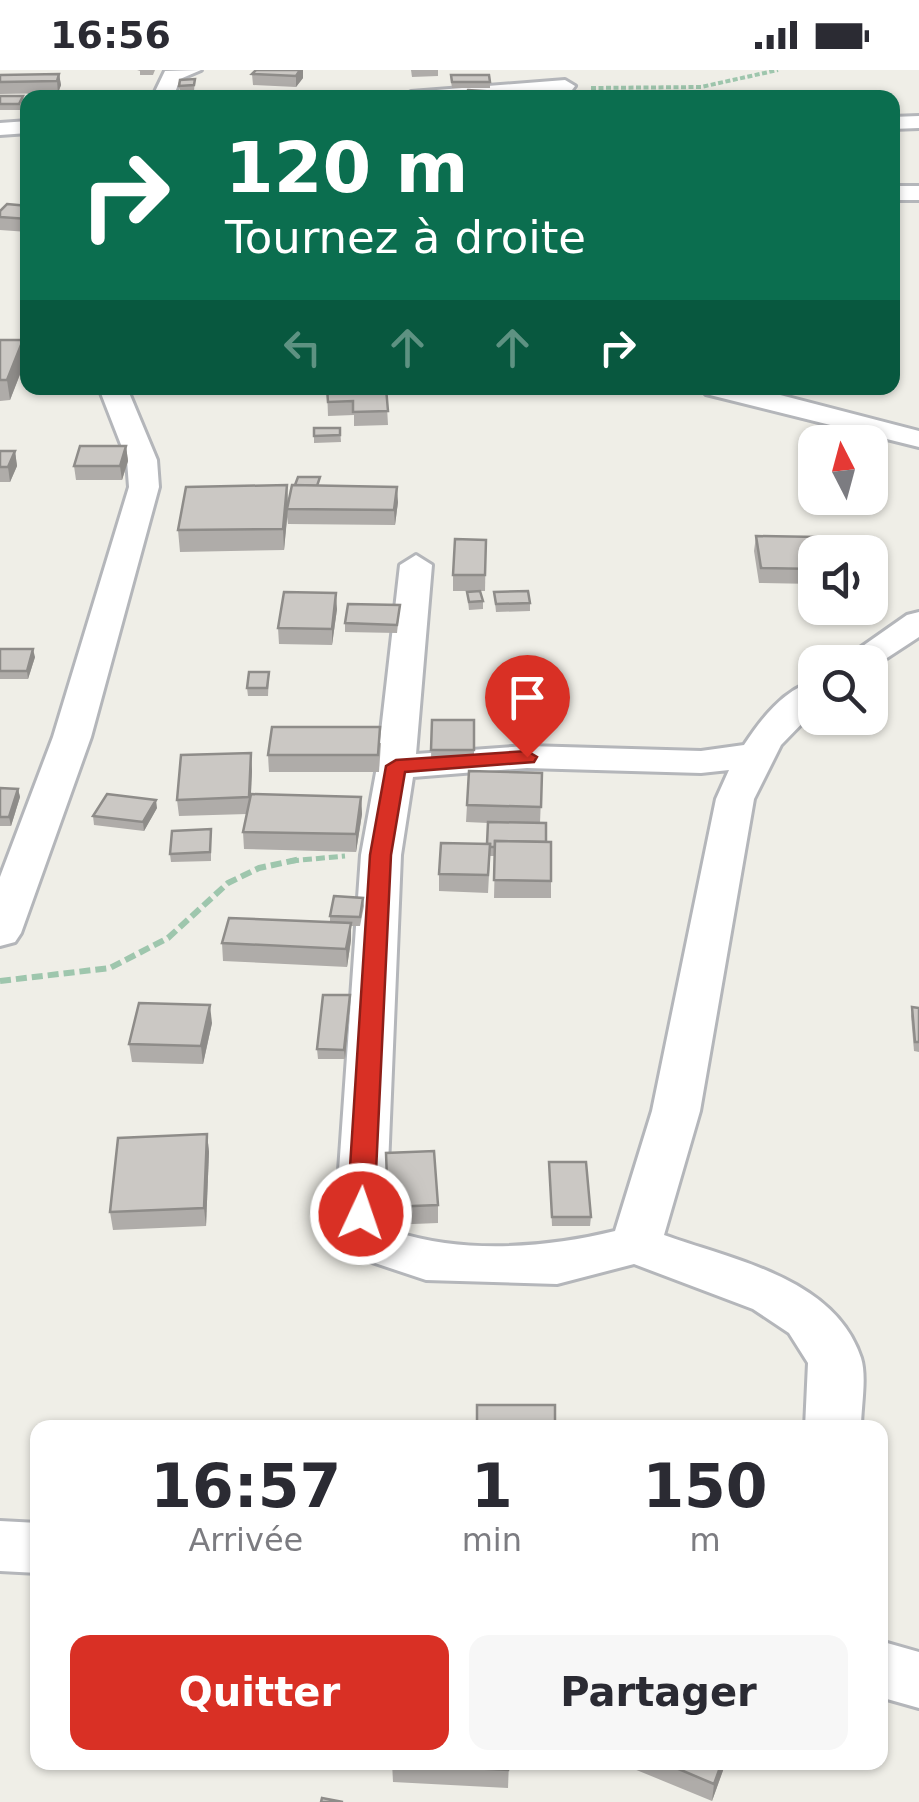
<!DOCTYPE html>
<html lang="fr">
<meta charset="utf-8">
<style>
:root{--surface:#fff;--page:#f7f7f7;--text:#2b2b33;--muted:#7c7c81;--accent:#d93025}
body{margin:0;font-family:"DejaVu Sans",sans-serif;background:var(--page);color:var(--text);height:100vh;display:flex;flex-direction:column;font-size:38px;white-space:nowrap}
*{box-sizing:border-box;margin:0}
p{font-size:32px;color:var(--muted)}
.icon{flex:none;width:55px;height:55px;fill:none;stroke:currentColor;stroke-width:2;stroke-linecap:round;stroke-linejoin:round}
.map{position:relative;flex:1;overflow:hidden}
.sheet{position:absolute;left:30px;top:1350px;width:858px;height:350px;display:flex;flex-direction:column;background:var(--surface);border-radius:20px;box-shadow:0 2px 8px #0004}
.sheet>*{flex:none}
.top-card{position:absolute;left:20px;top:20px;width:880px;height:305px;border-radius:20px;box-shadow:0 2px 8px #0004;background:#0b6e4f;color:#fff;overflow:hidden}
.needle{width:65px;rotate:354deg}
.tools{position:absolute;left:798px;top:355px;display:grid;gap:20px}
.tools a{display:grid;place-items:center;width:90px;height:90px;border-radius:20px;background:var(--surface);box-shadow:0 2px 8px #0004;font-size:50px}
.pin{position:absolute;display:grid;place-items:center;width:85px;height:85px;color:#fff;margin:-102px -42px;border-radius:50% 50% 50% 0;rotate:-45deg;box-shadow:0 0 10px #0007}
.pin .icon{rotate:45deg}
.me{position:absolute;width:110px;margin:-55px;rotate:3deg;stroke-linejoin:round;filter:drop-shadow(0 0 8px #0008)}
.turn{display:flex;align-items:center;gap:35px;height:210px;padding:0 40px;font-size:45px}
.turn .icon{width:130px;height:130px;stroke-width:2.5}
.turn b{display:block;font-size:70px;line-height:85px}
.lanes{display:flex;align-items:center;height:95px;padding:0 40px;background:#0003;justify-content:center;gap:50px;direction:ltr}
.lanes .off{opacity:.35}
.eta{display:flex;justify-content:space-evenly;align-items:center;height:170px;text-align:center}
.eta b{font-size:60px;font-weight:600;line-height:70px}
.cta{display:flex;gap:20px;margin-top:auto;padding:20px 40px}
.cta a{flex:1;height:115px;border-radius:20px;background:var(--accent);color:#fff;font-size:40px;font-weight:600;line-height:115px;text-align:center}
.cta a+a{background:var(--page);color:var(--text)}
.status{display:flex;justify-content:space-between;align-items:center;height:70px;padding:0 50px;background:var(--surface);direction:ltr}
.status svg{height:28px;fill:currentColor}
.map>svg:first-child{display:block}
</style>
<div class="status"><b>16:56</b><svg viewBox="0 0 49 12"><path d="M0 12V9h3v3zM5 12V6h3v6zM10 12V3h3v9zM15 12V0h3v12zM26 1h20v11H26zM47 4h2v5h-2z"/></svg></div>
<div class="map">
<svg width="919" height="1732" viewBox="0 0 919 1732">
<rect width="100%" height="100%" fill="#efeee7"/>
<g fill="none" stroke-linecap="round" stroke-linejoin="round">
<g stroke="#b4b6ba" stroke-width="6">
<g id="street">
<polygon points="201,0 180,9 173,28 152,28 165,1"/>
<polygon points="565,10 575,16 572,20 496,28 401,28 411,22"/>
<polygon points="919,46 919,58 892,59 892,47"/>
<polygon points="28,51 28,63 0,65 0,53"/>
<rect x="892" y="116" width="27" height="14"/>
<polygon points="99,318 127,318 157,390 159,417 91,667 21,863 15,872 0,876 0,807 53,667 129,417 127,390"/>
<polygon points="702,318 753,318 919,361 919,377 706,324"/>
<path d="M416,485L432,495L416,684L527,676L701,681L744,675C761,649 784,619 815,611V640L781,675L754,729L700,1041L664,1165C733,1190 835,1208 861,1288C867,1307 861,1337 861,1358H805L808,1293L789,1263L753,1239L634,1194L557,1214L426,1210L360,1188L336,1144L361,785L377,697L400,495ZM527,698L701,703L729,700L716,729L652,1041L615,1161C546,1178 465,1184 396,1162L386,1144L401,785L413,707Z"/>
<polygon points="919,542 919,567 870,599 870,592 840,592 907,545"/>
<polygon points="0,1451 38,1453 38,1503 0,1501"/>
<polygon points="880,1571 919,1582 919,1638 880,1627"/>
</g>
</g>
<polyline stroke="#9ec6ad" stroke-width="4" stroke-dasharray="5 2.5" stroke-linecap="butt" points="591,18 701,17 778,0"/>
<polyline stroke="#9ec6ad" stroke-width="5" stroke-dasharray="9 4" stroke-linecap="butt" points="290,791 345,786"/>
<polyline stroke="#9ec6ad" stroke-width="6" stroke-dasharray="11 5" stroke-linecap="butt" points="0,911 110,898 168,868 228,813 259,798 301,789"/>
<use href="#street" fill="#fff" fill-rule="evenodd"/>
</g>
<g fill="#afaca9">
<polygon points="137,0 155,0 153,5 140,5 140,1"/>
<polygon points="256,0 303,0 303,8 296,17 253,15 252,4"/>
<polygon points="411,0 438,0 438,6 412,7"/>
<polygon points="59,4 61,15 58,23 0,24 0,5"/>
<polygon points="195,9 194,21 180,21 179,16"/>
<polygon points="451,11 490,12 490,18 452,18"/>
<polygon points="0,26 23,26 24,32 20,40 0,40"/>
<polygon points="28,136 28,162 0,160 0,141"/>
<polygon points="0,270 26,289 10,330 0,331"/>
<polygon points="224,318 274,318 274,321 224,322"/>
<polygon points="327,318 386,318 388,355 354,356 354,345 328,346"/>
<polygon points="314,358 340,358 341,372 314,373"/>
<polygon points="126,376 128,391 122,410 76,410 74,396"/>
<polygon points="0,381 15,381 17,396 10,412 0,412"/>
<polygon points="287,415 288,433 320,416 398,432 395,455 288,454 287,447 284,480 180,482 178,460"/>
<polygon points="756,466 874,468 882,500 880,516 870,515 870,482 815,482 815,514 759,513 754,481"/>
<polygon points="486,470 485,521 453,521 453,505"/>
<polygon points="467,522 483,531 483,539 469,540"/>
<polygon points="494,522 530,533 530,541 496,542"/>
<polygon points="400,535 397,563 345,562 345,553"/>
<polygon points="337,539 332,575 279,574 278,558"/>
<polygon points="0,579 35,587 28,609 0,609"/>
<polygon points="269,602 268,626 248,626 247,618"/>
<polygon points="432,650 474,650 474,689 431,689"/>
<polygon points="381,673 379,702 269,702 268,685"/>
<polygon points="252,700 251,724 361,727 362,744 356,782 244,779 243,762 247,744 179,746 177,730"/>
<polygon points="542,703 540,753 546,772 551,811 551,828 494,828 495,786 490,786 488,823 439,821 439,804 487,774 488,753 466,752 467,735"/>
<polygon points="0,718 18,719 20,727 11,756 0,756"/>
<polygon points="157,738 144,761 94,755 93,746"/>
<polygon points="211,759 211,791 171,792 170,784"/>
<polygon points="363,828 364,836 360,856 351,856 351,870 347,897 223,891 222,873 330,852 330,846"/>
<polygon points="350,934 345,989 318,989 317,979"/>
<polygon points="912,937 919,938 919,982 914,981 911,946"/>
<polygon points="212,953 203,994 132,992 129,974"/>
<polygon points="207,1064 209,1082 206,1156 113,1160 110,1142"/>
<polygon points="386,1083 438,1135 438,1153 389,1155"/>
<polygon points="549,1092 591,1147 590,1156 552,1156"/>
<polygon points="392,1692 509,1692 508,1718 393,1712"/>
<polygon points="617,1692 726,1692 712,1731"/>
</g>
<g fill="#8e8c89">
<polygon points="300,0 303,0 303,8 296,17 296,6"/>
<polygon points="59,4 61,15 58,23 57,11"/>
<polygon points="23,270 26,289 10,330 7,310"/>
<polygon points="126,376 128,391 122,410 120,396"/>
<polygon points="15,381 17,396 10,412 8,397"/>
<polygon points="287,415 288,439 284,480 283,459"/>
<polygon points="397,417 398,432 395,455 394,440"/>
<polygon points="336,523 337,539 332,575 332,559"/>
<polygon points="33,579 35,587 28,609 27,601"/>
<polygon points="251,683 252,700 250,743 249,727"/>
<polygon points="18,719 20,727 11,756 9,747"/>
<polygon points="361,727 362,744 356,782 356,764"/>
<polygon points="156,730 157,738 144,761 143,752"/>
<polygon points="351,853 351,870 347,897 346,879"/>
<polygon points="350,925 350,934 345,989 344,980"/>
<polygon points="210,935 212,953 203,994 201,976"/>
<polygon points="207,1064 209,1082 206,1156 204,1138"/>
<polygon points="722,1692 726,1692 712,1731 714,1714"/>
</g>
<g fill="#cbc8c4" stroke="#8e8c89" stroke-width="2.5">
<polygon points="256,0 300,0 296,6 252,4"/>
<polygon points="59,4 57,11 0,12 0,5"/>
<polygon points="451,5 489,5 490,12 452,12"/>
<polygon points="195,9 194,15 179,16 180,10"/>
<polygon points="468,20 513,23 510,28 463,28"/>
<polygon points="531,23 567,25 566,28 529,28"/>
<polygon points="96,24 138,24 137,28 95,28"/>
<polygon points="0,26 23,26 19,34 0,34"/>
<polygon points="7,134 28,136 28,149 0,147 0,141"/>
<polygon points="0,270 23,270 7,310 0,310"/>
<polygon points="327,318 386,318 388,341 353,342 353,331 328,332"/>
<polygon points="314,358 340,358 340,365 314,366"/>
<polygon points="80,376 126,376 120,396 74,396"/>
<polygon points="0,381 15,381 8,397 0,397"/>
<polygon points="298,407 320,407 317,416 295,415"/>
<polygon points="287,415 283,459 178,460 186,417"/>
<polygon points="292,415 397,417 394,440 287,439"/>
<polygon points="756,466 874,468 882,500 870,500 870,482 815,482 815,499 761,498"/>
<polygon points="455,469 486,470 485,505 453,505"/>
<polygon points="480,521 483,531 469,532 467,522"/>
<polygon points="528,521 530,533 496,534 494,522"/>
<polygon points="284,522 336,523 332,559 278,558"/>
<polygon points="348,534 400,535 397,555 345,553"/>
<polygon points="0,579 33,579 27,601 0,601"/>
<polygon points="249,602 269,602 267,618 247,618"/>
<polygon points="432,650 474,650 474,680 431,680"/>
<polygon points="272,657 380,657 378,685 268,685"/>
<polygon points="251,683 249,727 177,730 181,685"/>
<polygon points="469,701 542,703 541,737 467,735"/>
<polygon points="0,718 18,719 9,747 0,747"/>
<polygon points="107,724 156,730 143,752 93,746"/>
<polygon points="251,724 361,727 356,764 243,762"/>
<polygon points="488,752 546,753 546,772 495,771 495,777 490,777 490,774 487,774"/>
<polygon points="211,759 210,782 170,784 172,761"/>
<polygon points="495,771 551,772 551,811 494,810"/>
<polygon points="441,773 490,774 488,805 439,804"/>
<polygon points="334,826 363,828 360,847 330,846"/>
<polygon points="229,848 351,853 346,879 222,873"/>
<polygon points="323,925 350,925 344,980 317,979"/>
<polygon points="139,933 210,935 201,976 129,974"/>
<polygon points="912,937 919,938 919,972 915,972"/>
<polygon points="207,1064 204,1138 110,1142 118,1068"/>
<polygon points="434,1081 438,1135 388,1137 386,1083"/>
<polygon points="549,1092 586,1092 591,1147 552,1147"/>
<rect x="477" y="1335" width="78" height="23"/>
<polygon points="392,1692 508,1692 508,1700 392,1694"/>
<polygon points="662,1692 722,1692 714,1714"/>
<polygon points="322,1728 343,1732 321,1732"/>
</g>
<polygon fill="#d93025" stroke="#8d1f18" stroke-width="2.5" points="527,681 537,687 534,692 405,702 391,785 374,1144 361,1154 351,1151 347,1144 370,785 386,696 396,690"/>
</svg>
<div class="tools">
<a><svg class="needle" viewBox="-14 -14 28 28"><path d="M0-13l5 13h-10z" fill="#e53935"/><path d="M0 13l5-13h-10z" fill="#7c7c81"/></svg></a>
<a><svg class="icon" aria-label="sound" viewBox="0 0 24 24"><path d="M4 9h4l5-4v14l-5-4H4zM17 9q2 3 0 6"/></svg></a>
<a><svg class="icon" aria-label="search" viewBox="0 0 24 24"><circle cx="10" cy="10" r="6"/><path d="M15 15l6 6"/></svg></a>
</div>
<div class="pin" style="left:527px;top:687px;background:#d93025"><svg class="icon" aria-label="arrive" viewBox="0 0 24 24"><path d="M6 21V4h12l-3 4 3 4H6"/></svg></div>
<svg class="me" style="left:361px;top:1144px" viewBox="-20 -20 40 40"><circle r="17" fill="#d93025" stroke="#fff" stroke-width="3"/><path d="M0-11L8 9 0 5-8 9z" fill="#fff"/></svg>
<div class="top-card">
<div class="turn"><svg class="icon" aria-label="right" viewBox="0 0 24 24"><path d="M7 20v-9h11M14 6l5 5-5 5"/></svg><div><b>120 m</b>Tournez à droite</div></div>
<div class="lanes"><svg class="icon off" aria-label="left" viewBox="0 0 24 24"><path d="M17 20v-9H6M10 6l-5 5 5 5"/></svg><svg class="icon off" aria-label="ahead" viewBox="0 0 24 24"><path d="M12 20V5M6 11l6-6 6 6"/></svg><svg class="icon off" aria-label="ahead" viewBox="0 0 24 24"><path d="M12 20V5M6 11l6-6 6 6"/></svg><svg class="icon" aria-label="right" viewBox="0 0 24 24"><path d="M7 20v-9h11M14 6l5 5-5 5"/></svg></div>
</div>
<section class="sheet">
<div class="eta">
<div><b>16:57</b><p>Arrivée</p></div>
<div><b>1</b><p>min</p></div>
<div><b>150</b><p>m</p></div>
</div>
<div class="cta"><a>Quitter</a><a>Partager</a></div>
</section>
</div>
